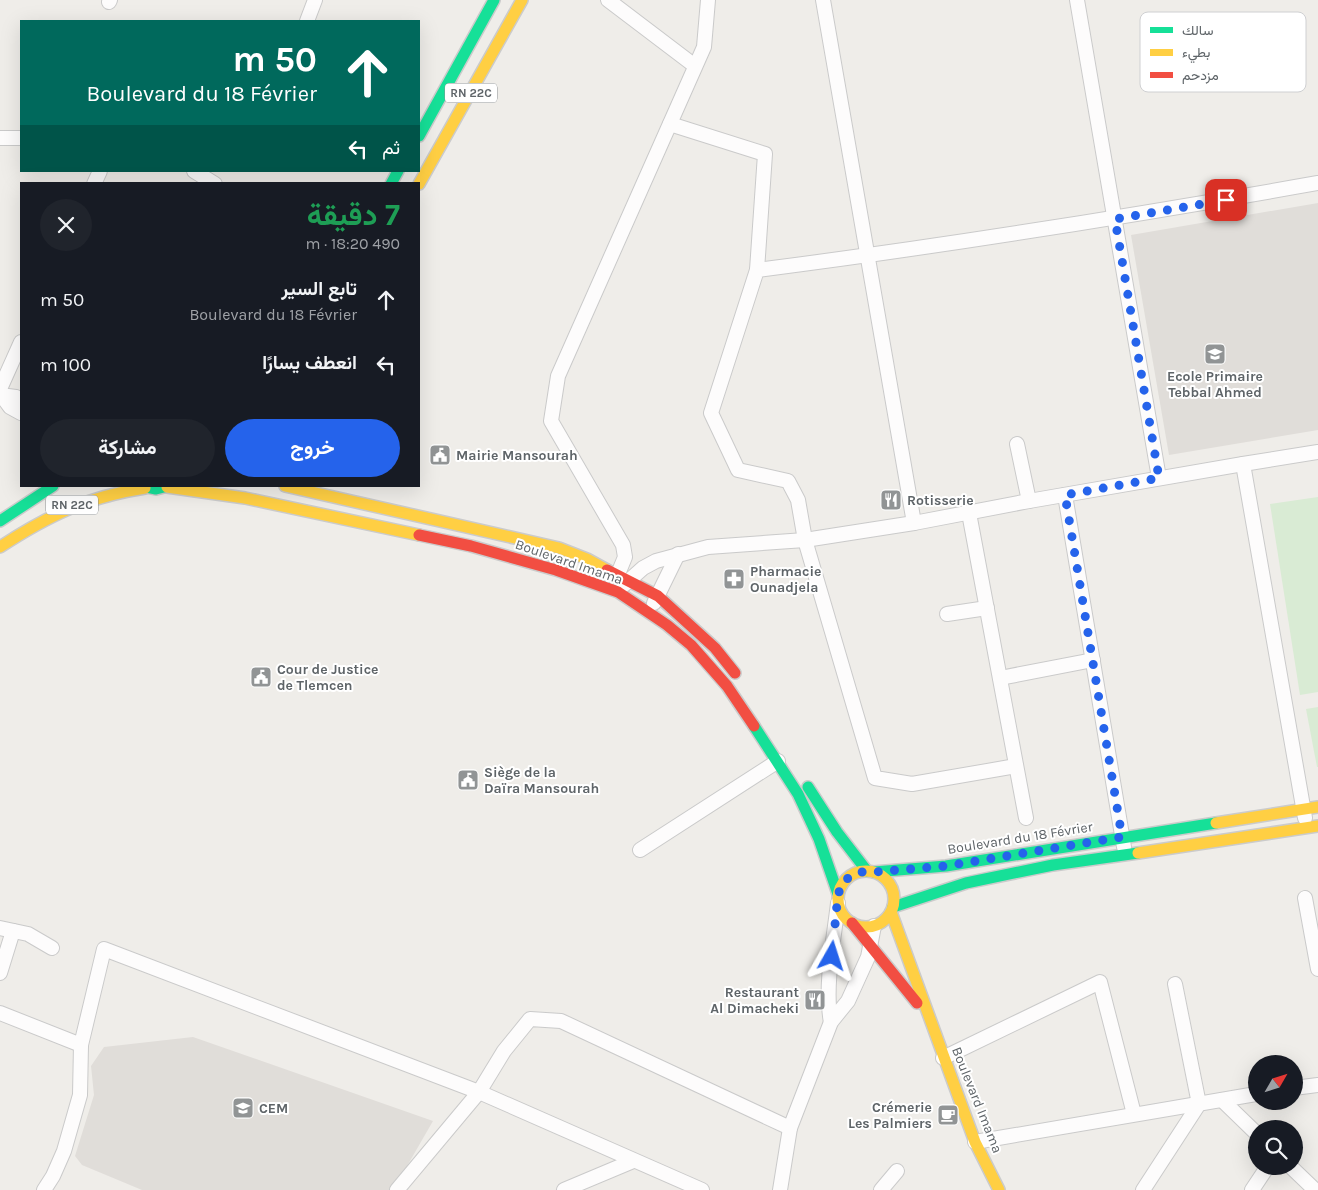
<!DOCTYPE html>
<html lang="ar">
<meta charset="utf-8">
<style>
:root{--surface:#171b24;--page:#20242c;--text:#f1f3f6;--muted:#9ea1a6;--accent:#2563eb}
body{margin:0;font-family:Karla,Vazirmatn,sans-serif;background:var(--page);color:var(--text);direction:rtl;height:100vh;display:flex;flex-direction:column;font-size:19px;white-space:nowrap}
*{box-sizing:border-box;margin:0}
p{font-size:16px;color:var(--muted)}
.icon{flex:none;width:28px;height:28px;fill:none;stroke:currentColor;stroke-width:2;stroke-linecap:round;stroke-linejoin:round}
.map{position:relative;flex:1;overflow:hidden;direction:ltr}
.drawer{position:absolute;left:20px;top:182px;width:400px;height:305px;display:flex;flex-direction:column;background:var(--surface);border-radius:0px;box-shadow:0 5px 20px #0002;direction:rtl}
.drawer>*{flex:none}
.top-card{position:absolute;left:20px;top:20px;width:400px;height:152px;border-radius:0px;box-shadow:0 5px 20px #0002;direction:rtl;background:#00695c;color:#fff;overflow:hidden}
.needle{width:32px;rotate:51deg}
.tools{position:absolute;left:1248px;top:1055px;display:grid;gap:10px}
.tools a{display:grid;place-items:center;width:55px;height:55px;border-radius:50%;background:var(--surface);box-shadow:0 5px 20px #0002;font-size:25px}
.pin{position:absolute;display:grid;place-items:center;width:42px;height:42px;color:#fff;margin:-21px;border-radius:10px;box-shadow:0 2px 8px #0006}
.me{position:absolute;width:55px;margin:-28px;rotate:6deg;stroke-linejoin:round;filter:drop-shadow(0 0 4px #0008)}
.turn{display:flex;align-items:center;gap:18px;height:105px;padding:0 20px;font-size:22px}
.turn .icon{width:65px;height:65px;stroke-width:2.5}
.turn b{display:block;font-size:35px;line-height:42px}
.then{display:flex;align-items:center;height:48px;padding:0 20px;background:#0003;gap:10px;font-size:19px}
.round{display:grid;place-items:center;flex:none;width:52px;height:52px;border-radius:26px;background:var(--page)}
.headline{display:flex;align-items:center;justify-content:space-between;height:85px;padding:0 20px}
h1{font-size:30px;font-weight:700;line-height:38px;color:#1e9e55}
.action{display:flex;gap:10px;margin-top:auto;padding:10px 20px}
.action a{flex:1;height:58px;border-radius:30px;background:var(--accent);color:#fff;font-size:20px;font-weight:700;line-height:58px;text-align:center}
.action a+a{background:var(--page);color:var(--text)}
ul{padding:0;list-style:none}
li{display:flex;align-items:center;gap:15px;height:65px;padding:0 20px}
li div{flex:1}
li b{display:block;font-size:19px}
li em{font-style:normal}
.map>svg:first-child{display:block}
</style>
<div class="map">
<svg width="1318" height="1190" viewBox="0 0 1318 1190">
<rect width="100%" height="100%" fill="#efede9"/>
<g fill="#e0ddd9">
<polygon points="1318,203 1318,430 1169,455 1131,235"/>
<polygon points="193,1037 433,1121 403,1173 390,1190 142,1190 82,1165 75,1156 94,1095 91,1066 104,1047"/>
</g>
<g fill="#d9ebd4">
<polygon points="1318,497 1318,692 1300,695 1270,504"/>
<polygon points="1318,707 1318,767 1317,767 1306,709"/>
</g>
<g fill="none" stroke-linecap="round" stroke-linejoin="round">
<g stroke="#cacaca" stroke-width="16">
<g id="street">
<polyline points="608,0 695,66"/>
<polyline points="823,0 914,523"/>
<polyline points="1077,0 1159,478"/>
<polyline points="109,2 110,0"/>
<polyline points="307,21 315,0"/>
<polyline points="670,124 765,154 757,270"/>
<polyline points="0,138 21,138"/>
<polyline points="194,171 215,184"/>
<polyline points="94,184 100,171"/>
<polyline points="0,389 21,342"/>
<polyline points="0,395 16,397 21,400"/>
<polyline points="2,396 10,407 21,413"/>
<polyline points="1017,444 1029,501"/>
<polyline points="1243,464 1305,818"/>
<polyline points="1065,495 1124,847"/>
<polyline points="969,513 1026,818"/>
<polyline points="618,574 625,557 623,545 551,421 558,376 704,47 708,0"/>
<polyline points="624,585 643,568 656,561 708,547 805,540 914,523 1029,501 1243,464 1318,452"/>
<polyline points="654,603 678,554"/>
<polyline points="947,614 987,608"/>
<polyline points="1000,678 1093,660"/>
<path d="M1016,766L912,784L875,778L805,540L798,500L788,481L738,470L711,413L757,270C945,246 1131,216 1318,183"/>
<polyline points="640,850 778,761"/>
<polyline points="1305,898 1318,969"/>
<polyline points="0,928 28,934 52,948"/>
<polyline points="0,973 13,931"/>
<polyline points="0,1013 81,1045"/>
<path d="M831,1022C824,989 834,938 838,903"/>
<polyline points="943,1058 1100,982 1134,1114"/>
<polyline points="1294,1088 1318,1085"/>
<polyline points="1222,1100 1256,1133"/>
<polyline points="975,1142 1256,1094"/>
<polyline points="1290,1166 1315,1190"/>
<polyline points="44,1190 53,1176 64,1151 80,1095 81,1045 104,949 479,1092 702,1190"/>
<polyline points="397,1190 479,1092 504,1051 530,1019 561,1021 790,1128"/>
<polyline points="564,1190 633,1161"/>
<polyline points="780,1190 790,1128 831,1022 848,1001 868,957 874,926"/>
<polyline points="881,1190 897,1171"/>
<polyline points="1143,1190 1199,1104 1175,984"/>
<polyline points="1252,1190 1268,1166"/>
</g>
</g>
<g stroke="#cbcbcb" stroke-width="14">
<g id="fast">
<polyline points="419,136 494,0"/>
<polyline points="391,184 398,171"/>
<polyline points="142,486 156,489 168,486"/>
<polyline points="0,521 53,486"/>
<polyline points="754,726 798,794 819,839 838,894"/>
<polyline points="808,787 837,832 867,871"/>
<polyline points="874,872 946,866 1216,823"/>
<polyline points="893,907 966,883 1053,865 1138,853"/>
</g>
</g>
<g stroke="#cbcbcb" stroke-width="14">
<g id="slow">
<polyline points="419,184 522,0"/>
<polyline points="285,486 559,548 587,559 607,570"/>
<polyline points="167,487 245,498 419,535"/>
<path d="M0,547C49,515 87,497 145,488"/>
<polyline points="1216,823 1318,807"/>
<polyline points="1138,853 1318,826"/>
<circle cx="866" cy="899" r="28"/>
<polyline points="891,912 975,1142 999,1190"/>
</g>
</g>
<g stroke="#cbcbcb" stroke-width="14">
<g id="jam">
<polyline points="419,535 471,546 556,570 618,592 667,625 691,645 727,686 754,726"/>
<polyline points="607,570 658,596 715,648 735,673"/>
<polyline points="852,923 917,1003"/>
</g>
</g>
<use href="#street" stroke="#fdfcfc" stroke-width="14"/>
<use href="#fast" stroke="#16e098" stroke-width="11"/>
<use href="#slow" stroke="#ffcf43" stroke-width="11"/>
<use href="#jam" stroke="#f24e42" stroke-width="11"/>
</g>
<g fill="none" stroke-linecap="round" stroke-linejoin="round">
<polyline stroke="#2563eb" stroke-width="9" stroke-dasharray="0 16.2" points="832,956 838,894 845,880 859,872 874,872 946,866 1122,837 1065,495 1159,478 1115,219 1226,200"/>
</g>
<defs>
<g id="school-square" transform="scale(1.125)"><rect x="-9" y="-9" width="18" height="18" rx="4" fill="#919495" stroke="#fff"/><path d="M0-5L7-2L0 1L-7-2ZM-4 1L0 2.5L4 1V4Q0 6-4 4Z" fill="#fff"/></g>
<g id="civic-square" transform="scale(1.125)"><rect x="-9" y="-9" width="18" height="18" rx="4" fill="#919495" stroke="#fff"/><path d="M-.6-6.5H3V-4.5H.6V-3L4-1V1h2V6H-6V1h2V-1L-.6-3ZM-1.2 2.5V6h2.4V2.5Z" fill="#fff"/></g>
<g id="restaurant-square" transform="scale(1.125)"><rect x="-9" y="-9" width="18" height="18" rx="4" fill="#919495" stroke="#fff"/><path d="M-5-6h1v4h1v-4h1v4h1v-4h1v5L-1.5 .5V6h-2V.5L-5-1ZM5-6V6H3V1.5H1.5Q1.5-4 5-6Z" fill="#fff"/></g>
<g id="pharmacy-square" transform="scale(1.125)"><rect x="-9" y="-9" width="18" height="18" rx="4" fill="#919495" stroke="#fff"/><path d="M-2-6h4v4h4v4h-4v4h-4v-4h-4v-4h4Z" fill="#fff"/></g>
<g id="cafe-square" transform="scale(1.125)"><rect x="-9" y="-9" width="18" height="18" rx="4" fill="#919495" stroke="#fff"/><path d="M-5.5-4.5H6V0H3Q3 3.5 0 3.5H-2.5Q-5.5 3.5-5.5 0ZM3-3.2v2h1.7v-2ZM-6 4.5H4V6H-6Z" fill="#fff"/></g>
</defs>
<g fill-rule="evenodd">
<use href="#school-square" x="1215" y="354"/>
<use href="#civic-square" x="440" y="455"/>
<use href="#restaurant-square" x="891" y="500"/>
<use href="#pharmacy-square" x="734" y="579"/>
<use href="#civic-square" x="261" y="677"/>
<use href="#civic-square" x="468" y="780"/>
<use href="#restaurant-square" x="815" y="1000"/>
<use href="#school-square" x="243" y="1108"/>
<use href="#cafe-square" x="948" y="1115"/>
</g>
<g text-anchor="middle" dominant-baseline="central" stroke-width="4" stroke-linejoin="round" paint-order="stroke">
<g fill="#fff" stroke="#8e9295" stroke-width="1">
<rect x="445" y="83.5" width="52" height="19" rx="4"/>
<rect x="46" y="495.5" width="52" height="19" rx="4"/>
</g>
<g font-size="12" font-weight="bold" fill="#5e6468">
<text x="471" y="93">RN 22C</text>
<text x="72" y="505">RN 22C</text>
</g>
<g font-size="14" font-weight="bold" fill="#5e6468" stroke="#fff" text-anchor="start">
<text x="1215" y="376" text-anchor="middle">Ecole Primaire<tspan x="1215" dy="16">Tebbal Ahmed</tspan></text>
<text x="456" y="455">Mairie Mansourah</text>
<text x="907" y="500">Rotisserie</text>
<text x="750" y="571">Pharmacie<tspan x="750" dy="16">Ounadjela</tspan></text>
<text x="277" y="669">Cour de Justice<tspan x="277" dy="16">de Tlemcen</tspan></text>
<text x="484" y="772">Siège de la<tspan x="484" dy="16">Daïra Mansourah</tspan></text>
<text x="799" y="992" text-anchor="end">Restaurant<tspan x="799" dy="16">Al Dimacheki</tspan></text>
<text x="932" y="1107" text-anchor="end">Crémerie<tspan x="932" dy="16">Les Palmiers</tspan></text>
<text x="259" y="1108">CEM</text>
</g>
<g font-size="14" fill="#5e6468" stroke="#fff">
<text transform="translate(569 562) rotate(19)">Boulevard Imama</text>
<text transform="translate(1020 838) rotate(-9)">Boulevard du 18 Février</text>
<text transform="translate(977 1100) rotate(68)">Boulevard Imama</text>
</g>
</g>
<rect x="1140" y="12" width="166" height="80" rx="8" fill="#fff" stroke="#cfd0d2" stroke-width="1"/>
<rect x="1150" y="27" width="23" height="6" fill="#16e098"/>
<rect x="1150" y="49" width="23" height="7" fill="#ffcf43"/>
<rect x="1150" y="72" width="23" height="6" fill="#f24e42"/>
<g font-size="14" fill="#5e6468">
<text x="1182" y="35">سالك</text>
<text x="1182" y="57">بطيء</text>
<text x="1182" y="80">مزدحم</text>
</g>
</svg>
<div class="tools">
<a><svg class="needle" viewBox="-14 -14 28 28"><path d="M0-13l5 13h-10z" fill="#e53935"/><path d="M0 13l5-13h-10z" fill="#9ea1a6"/></svg></a>
<a><svg class="icon" aria-label="search" viewBox="0 0 24 24"><circle cx="10" cy="10" r="6"/><path d="M15 15l6 6"/></svg></a>
</div>
<div class="pin" style="left:1226px;top:200px;background:#d93025"><svg class="icon" aria-label="arrive" viewBox="0 0 24 24"><path d="M6 21V4h12l-3 4 3 4H6"/></svg></div>
<svg class="me" style="left:832px;top:956px" viewBox="-20 -20 40 40"><path d="M0-17L14 15 0 8-14 15z" fill="#2563eb" stroke="#fff" stroke-width="4"/></svg>
<div class="top-card">
<div class="turn"><svg class="icon" aria-label="ahead" viewBox="0 0 24 24"><path d="M12 20V5M6 11l6-6 6 6"/></svg><div><b>50 m</b>Boulevard du 18 Février</div></div>
<div class="then">ثم<svg class="icon" aria-label="left" viewBox="0 0 24 24"><path d="M17 20v-9H6M10 6l-5 5 5 5"/></svg></div>
</div>
<section class="drawer">
<div class="headline"><div><h1>7 دقيقة</h1><p>490 m · 18:20</p></div><a class="round"><svg class="icon" aria-label="close" viewBox="0 0 24 24"><path d="M6 6l12 12M18 6L6 18"/></svg></a></div>
<ul>
<li><svg class="icon" aria-label="ahead" viewBox="0 0 24 24"><path d="M12 20V5M6 11l6-6 6 6"/></svg><div><b>تابع السير</b><p>Boulevard du 18 Février</p></div><em>50 m</em></li>
<li><svg class="icon" aria-label="left" viewBox="0 0 24 24"><path d="M17 20v-9H6M10 6l-5 5 5 5"/></svg><div><b>انعطف يسارًا</b></div><em>100 m</em></li>
</ul>
<div class="action"><a>خروج</a><a>مشاركة</a></div>
</section>
</div>
